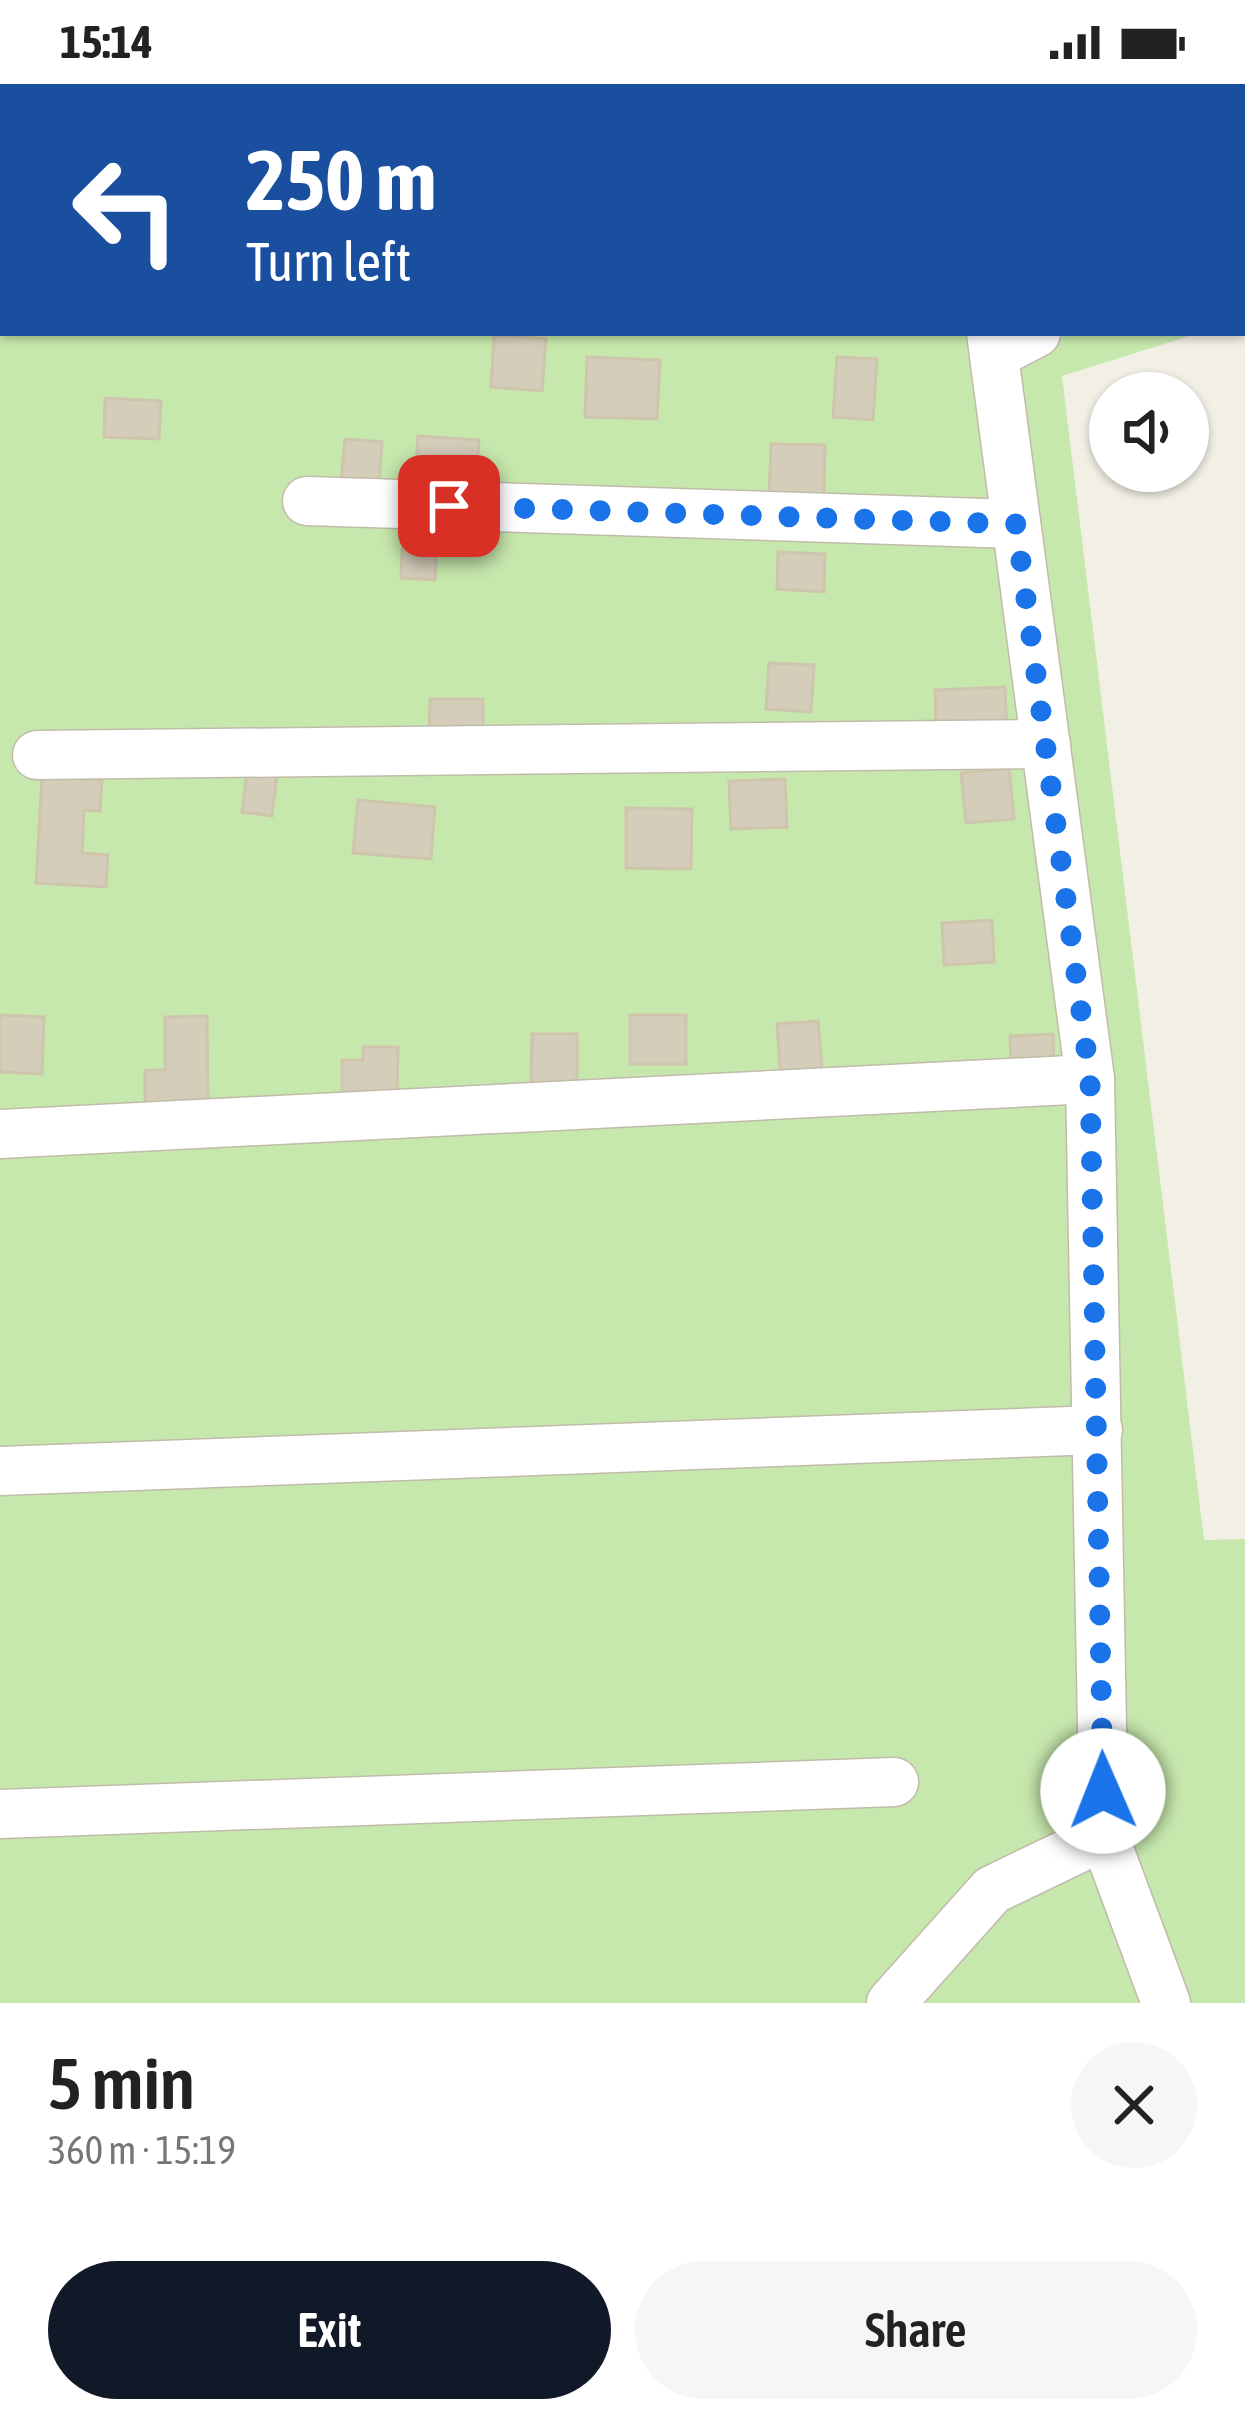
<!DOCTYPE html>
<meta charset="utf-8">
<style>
:root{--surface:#fff;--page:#f6f6f6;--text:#222;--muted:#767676;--accent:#111827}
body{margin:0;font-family:"Asap Condensed",sans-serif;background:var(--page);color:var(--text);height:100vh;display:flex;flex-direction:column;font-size:45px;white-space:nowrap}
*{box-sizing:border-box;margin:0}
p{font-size:39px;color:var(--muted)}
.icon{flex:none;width:66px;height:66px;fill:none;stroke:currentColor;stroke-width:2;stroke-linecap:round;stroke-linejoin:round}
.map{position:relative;height:1919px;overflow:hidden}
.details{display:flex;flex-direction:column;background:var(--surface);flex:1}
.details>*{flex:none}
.guide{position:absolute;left:0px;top:0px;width:1245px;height:252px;box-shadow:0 3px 9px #0004;background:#1a4fa0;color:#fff;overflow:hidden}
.controls{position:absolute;left:1089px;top:288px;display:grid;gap:24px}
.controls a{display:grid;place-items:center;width:120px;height:120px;border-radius:50%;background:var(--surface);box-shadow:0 3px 9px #0004;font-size:60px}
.pin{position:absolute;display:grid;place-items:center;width:102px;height:102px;color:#fff;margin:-51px;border-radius:24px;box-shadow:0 6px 18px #0006}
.me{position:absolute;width:132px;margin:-66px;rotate:359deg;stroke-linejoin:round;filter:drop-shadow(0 0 9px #0008)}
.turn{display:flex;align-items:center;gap:42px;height:252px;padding:0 48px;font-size:54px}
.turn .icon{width:156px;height:156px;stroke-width:2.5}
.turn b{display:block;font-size:84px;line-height:102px}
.round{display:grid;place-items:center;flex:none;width:126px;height:126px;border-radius:63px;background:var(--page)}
.headline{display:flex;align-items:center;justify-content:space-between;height:204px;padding:0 48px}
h1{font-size:72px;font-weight:600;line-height:90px}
.action{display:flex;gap:24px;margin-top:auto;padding:24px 48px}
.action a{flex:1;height:138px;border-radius:72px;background:var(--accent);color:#fff;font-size:48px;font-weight:600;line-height:138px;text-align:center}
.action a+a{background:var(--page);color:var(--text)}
.status{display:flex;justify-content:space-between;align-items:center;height:84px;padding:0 60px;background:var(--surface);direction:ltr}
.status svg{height:33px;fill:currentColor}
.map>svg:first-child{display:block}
</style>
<div class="status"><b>15:14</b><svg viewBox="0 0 49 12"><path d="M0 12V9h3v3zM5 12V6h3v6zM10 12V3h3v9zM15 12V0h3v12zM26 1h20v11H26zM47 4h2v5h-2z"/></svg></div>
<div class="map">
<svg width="1245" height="1919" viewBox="0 0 1245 1919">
<rect width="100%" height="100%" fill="#f2f0e5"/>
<polygon fill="#c7e8ad" points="0,0 1245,0 1242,236 1242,3 3,3 3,249 1199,249 1062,292 1204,1456 1245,1455 1245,1919 0,1919"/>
<g fill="#d4cdba" stroke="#cfc5ad" stroke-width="3">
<polygon points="494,251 546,255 542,307 491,303"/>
<polygon points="587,273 660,276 657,335 585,333"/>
<polygon points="837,273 877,275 873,336 833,333"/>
<polygon points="105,314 161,317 159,355 104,353"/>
<polygon points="418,352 479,356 476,404 415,399"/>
<polygon points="345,355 382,358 379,401 341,398"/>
<polygon points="771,360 825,361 824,415 769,414"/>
<polygon points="403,448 437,450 435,496 401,494"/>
<polygon points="778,468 825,470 824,508 777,505"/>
<polygon points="769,579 814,581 811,628 766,625"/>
<polygon points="1005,603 1007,648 936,650 935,606"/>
<polygon points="430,615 483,615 483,654 429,654"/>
<polygon points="1009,684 1014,735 966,739 961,689"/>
<polygon points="247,688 277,691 272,732 242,728"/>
<polygon points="42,692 102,696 100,727 84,726 82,769 108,771 106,803 36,799"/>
<polygon points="785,695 787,743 731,745 729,697"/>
<polygon points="358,716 435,723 431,775 353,769"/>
<polygon points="626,724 692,725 691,785 626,784"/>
<polygon points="992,836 994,878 944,881 942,839"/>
<polygon points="0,931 44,933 42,990 0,988"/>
<rect x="630" y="931" width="56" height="49"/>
<polygon points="207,932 208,1025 145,1026 145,986 165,986 165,933"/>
<polygon points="818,937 823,997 781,1000 777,940"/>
<polygon points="532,950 577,950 577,1002 531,1002"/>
<polygon points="1053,950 1054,989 1011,991 1010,952"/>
<polygon points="363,963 398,963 397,1012 342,1012 342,976 363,976"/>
</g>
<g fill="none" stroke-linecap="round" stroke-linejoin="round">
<g stroke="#c1bbaa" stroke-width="51">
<g id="minor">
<polyline points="1242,193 1245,192"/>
<polyline points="991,249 1090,995 1104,1752 1166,1919"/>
<polyline points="994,271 1036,249"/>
<polyline points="307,417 1016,440"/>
<polyline points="37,671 1046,660"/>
<polyline points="0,1050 1090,995"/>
<polyline points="0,1387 1098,1346"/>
<polyline points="0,1730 894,1698"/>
<polyline points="891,1919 992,1806 1104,1752"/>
</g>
</g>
<use href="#minor" stroke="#fff" stroke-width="48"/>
</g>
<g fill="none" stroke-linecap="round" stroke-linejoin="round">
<polyline stroke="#1a73e8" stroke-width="21" stroke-dasharray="0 37.8" points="449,422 1016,440 1090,995 1103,1707"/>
</g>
</svg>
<div class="controls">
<a><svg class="icon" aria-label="sound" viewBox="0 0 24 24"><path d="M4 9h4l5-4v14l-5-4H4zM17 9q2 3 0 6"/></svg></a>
</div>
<div class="pin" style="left:449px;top:422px;background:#d93025"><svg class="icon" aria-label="arrive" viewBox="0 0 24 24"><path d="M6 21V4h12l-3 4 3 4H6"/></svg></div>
<svg class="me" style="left:1103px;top:1707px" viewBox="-20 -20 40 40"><circle r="19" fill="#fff"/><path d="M0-13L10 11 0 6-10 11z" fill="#1a73e8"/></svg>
<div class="guide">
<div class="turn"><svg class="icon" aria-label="left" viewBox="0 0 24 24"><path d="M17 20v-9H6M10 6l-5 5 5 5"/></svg><div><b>250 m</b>Turn left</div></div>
</div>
</div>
<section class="details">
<div class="headline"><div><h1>5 min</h1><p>360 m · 15:19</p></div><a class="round"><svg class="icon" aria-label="close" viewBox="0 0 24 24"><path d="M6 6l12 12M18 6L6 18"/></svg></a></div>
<div class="action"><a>Exit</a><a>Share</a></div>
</section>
